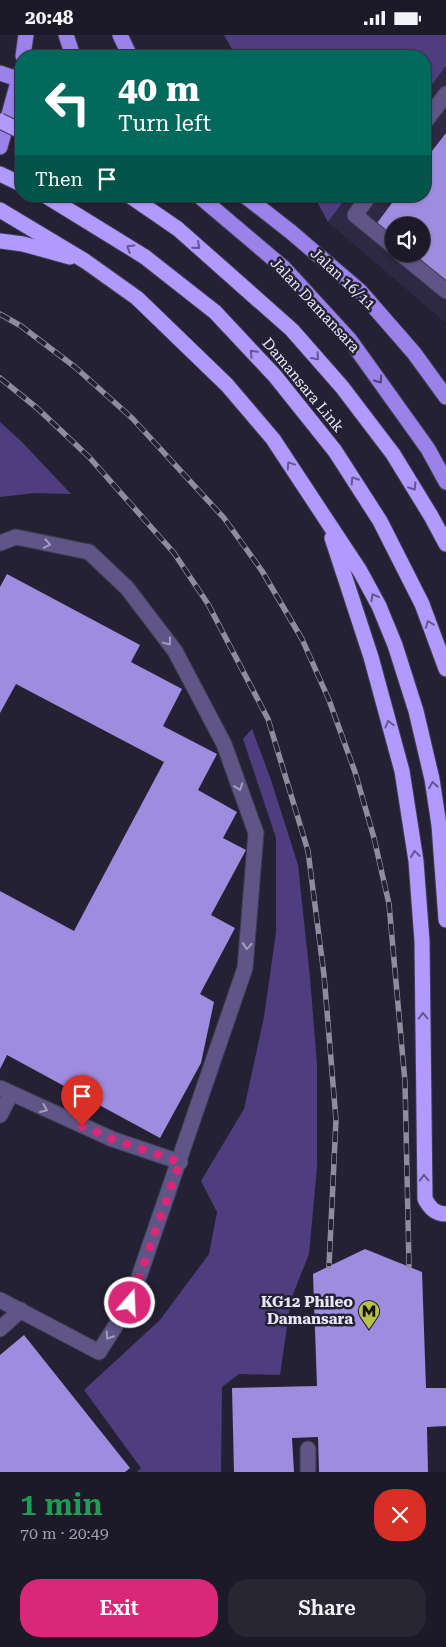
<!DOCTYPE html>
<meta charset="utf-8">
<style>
:root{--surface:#1c1928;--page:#292634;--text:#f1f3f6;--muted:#a0a0a8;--line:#3a3845;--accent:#db2777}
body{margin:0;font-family:"Roboto Serif",serif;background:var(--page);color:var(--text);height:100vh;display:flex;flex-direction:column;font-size:19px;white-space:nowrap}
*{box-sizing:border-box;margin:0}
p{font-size:16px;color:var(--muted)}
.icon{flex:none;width:28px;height:28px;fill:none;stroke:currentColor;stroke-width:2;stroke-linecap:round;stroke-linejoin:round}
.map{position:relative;height:1437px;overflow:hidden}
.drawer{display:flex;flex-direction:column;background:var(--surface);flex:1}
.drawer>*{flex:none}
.guide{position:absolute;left:15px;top:15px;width:416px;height:152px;border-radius:20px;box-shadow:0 1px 4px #0004,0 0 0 1px var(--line);background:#00695c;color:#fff;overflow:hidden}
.fabs{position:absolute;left:385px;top:182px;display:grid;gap:10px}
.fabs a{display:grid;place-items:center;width:45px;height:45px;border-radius:50%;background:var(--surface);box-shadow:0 1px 4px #0004,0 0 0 1px var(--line);font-size:25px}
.pin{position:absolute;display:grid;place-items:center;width:42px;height:42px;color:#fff;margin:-51px -21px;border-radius:50% 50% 50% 0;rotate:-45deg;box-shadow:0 0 5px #0007}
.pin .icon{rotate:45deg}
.me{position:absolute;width:55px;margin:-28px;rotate:19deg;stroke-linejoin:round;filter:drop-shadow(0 0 4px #0008)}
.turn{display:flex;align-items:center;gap:18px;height:105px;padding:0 20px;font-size:22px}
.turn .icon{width:65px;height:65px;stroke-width:2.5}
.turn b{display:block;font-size:35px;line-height:42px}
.then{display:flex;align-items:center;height:48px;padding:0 20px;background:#0003;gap:10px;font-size:19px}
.round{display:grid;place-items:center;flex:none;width:52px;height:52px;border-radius:20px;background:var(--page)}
.head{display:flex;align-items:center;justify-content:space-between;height:85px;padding:0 20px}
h1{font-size:30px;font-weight:600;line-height:38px;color:#1e9e55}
.button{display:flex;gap:10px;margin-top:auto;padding:10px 20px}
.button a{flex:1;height:58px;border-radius:20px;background:var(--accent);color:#fff;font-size:20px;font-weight:600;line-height:58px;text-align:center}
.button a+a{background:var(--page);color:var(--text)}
.status{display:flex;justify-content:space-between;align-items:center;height:35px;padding:0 25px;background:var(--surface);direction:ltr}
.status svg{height:14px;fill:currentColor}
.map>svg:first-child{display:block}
</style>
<div class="status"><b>20:48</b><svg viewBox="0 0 49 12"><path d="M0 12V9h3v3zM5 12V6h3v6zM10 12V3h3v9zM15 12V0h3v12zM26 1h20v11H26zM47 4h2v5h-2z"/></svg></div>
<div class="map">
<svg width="446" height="1437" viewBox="0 0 446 1437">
<rect width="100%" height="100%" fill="#252135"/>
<path fill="#2d2843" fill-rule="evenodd" d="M446,31V288L328,187L347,161H425V59ZM394,191H421V219H394Z"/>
<g fill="#4e3e80">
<polygon points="224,0 446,0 446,31 425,59 425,21 236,21"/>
<polygon points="314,161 347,161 328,187"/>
<polygon points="0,387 22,407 71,459 35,458 0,462"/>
<polygon points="252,694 271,745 298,830 310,943 317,1029 317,1132 309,1219 291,1264 280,1340 239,1339 222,1352 221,1437 137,1437 141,1433 84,1355 160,1285 209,1219 217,1177 201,1146 244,1074 264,982 276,897 276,803 243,704"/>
</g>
<g fill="#9e8dde">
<polygon points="446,98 446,245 412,219 421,219 421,191 394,191 394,205 375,191 397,161 425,161 425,125"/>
<polygon points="7,539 140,610 131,627 182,654 163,691 217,719 198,755 237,777 223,803 246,815 211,880 235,893 200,959 214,967 201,1028 160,1103 7,1020 0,1034 0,856 74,896 164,727 16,649 0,678 0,552"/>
<polygon points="365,1214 422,1237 426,1353 446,1353 446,1391 427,1392 428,1437 319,1437 318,1402 292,1403 294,1437 234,1437 232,1353 317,1351 313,1239"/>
<polygon points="24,1300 130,1433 125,1437 0,1437 0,1320"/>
</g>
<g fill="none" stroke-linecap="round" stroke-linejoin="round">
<g stroke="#403d50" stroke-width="17">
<g id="minor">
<polyline points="425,87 446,59"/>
<polyline points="369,161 355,180 394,212"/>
<polyline points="401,219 446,256"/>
<polyline points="0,508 16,502 89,517 127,553 175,616 224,709 256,798 245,933 130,1268 99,1317 0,1265"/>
<polyline points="0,1053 112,1104 180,1127"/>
<polyline points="0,1080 11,1059"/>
<polyline points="0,1294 21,1275"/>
<polyline points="308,1414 308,1437"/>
</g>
</g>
<g stroke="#403d50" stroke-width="17">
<g id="major">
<polyline points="66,0 73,21"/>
<polyline points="120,0 130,21"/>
<polyline points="23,21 26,0"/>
<polyline points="0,38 21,45"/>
<polyline points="0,112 21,36"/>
<polyline points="199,161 284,233 350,305 428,414 446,447"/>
<polyline points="245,161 291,197 360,256 414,318 446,362"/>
</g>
</g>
<g stroke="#403d50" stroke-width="17">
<g id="highway">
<polyline points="0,139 21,149"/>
<polyline points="46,161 145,222 215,277 275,341 335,416 380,486 422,569 446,634"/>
<polyline points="130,161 178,194 292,295 342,352 393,419 431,481 446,509"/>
<polyline points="0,175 85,226 137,263 227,350 273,404 360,536 379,571 395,610 416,676 432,744 439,790 446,885"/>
<polyline points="0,206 23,209 70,222"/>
<path d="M332,503L371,622L402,736L416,826L422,906L425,1164C430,1173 435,1179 446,1179"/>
</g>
</g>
<use href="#minor" stroke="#5f5587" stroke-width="15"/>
<use href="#major" stroke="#9a82ea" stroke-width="15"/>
<use href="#highway" stroke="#b09afe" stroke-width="15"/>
<g stroke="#8f8c9c" stroke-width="5.5">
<g id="rail">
<polyline points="0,279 21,291 75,332 132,383 224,483 262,536 302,604 329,665 355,737 374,803 389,869 405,1047 409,1231"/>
<polyline points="0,343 37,373 89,422 174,518 208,569 268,684 308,816 324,940 336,1085 329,1231"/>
</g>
</g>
<use href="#rail" stroke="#252135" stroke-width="4" stroke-dasharray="11" stroke-linecap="butt"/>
<g stroke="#403d50" stroke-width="17" stroke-linecap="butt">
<polyline id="highway-bridge" points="0,86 21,96"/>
</g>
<use href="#highway-bridge" stroke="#b09afe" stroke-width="15"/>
</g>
<defs><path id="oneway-chevron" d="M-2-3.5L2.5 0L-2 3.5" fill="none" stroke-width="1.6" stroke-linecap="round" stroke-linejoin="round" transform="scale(1.25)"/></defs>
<g stroke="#64578f">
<use href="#oneway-chevron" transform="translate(197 211) rotate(41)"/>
<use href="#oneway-chevron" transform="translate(130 213) rotate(-148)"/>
<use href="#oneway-chevron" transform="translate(253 318) rotate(-133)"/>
<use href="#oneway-chevron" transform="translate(316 322) rotate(48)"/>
<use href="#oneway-chevron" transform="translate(290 430) rotate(-124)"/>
<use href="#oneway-chevron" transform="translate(354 445) rotate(-123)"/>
<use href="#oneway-chevron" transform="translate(413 452) rotate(58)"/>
<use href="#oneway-chevron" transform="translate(374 562) rotate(-119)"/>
<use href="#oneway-chevron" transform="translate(429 589) rotate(-111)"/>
<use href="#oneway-chevron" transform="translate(389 689) rotate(-105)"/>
<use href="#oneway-chevron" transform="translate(433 750) rotate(-99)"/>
<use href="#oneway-chevron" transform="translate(415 819) rotate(-98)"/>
<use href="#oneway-chevron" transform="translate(423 981) rotate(-91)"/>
<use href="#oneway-chevron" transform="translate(424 1143) rotate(-91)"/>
</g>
<use stroke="#4e4374" href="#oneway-chevron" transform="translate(379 345) rotate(55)"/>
<g stroke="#a49ebe">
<use href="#oneway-chevron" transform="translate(47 509) rotate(11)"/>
<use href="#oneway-chevron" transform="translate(168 607) rotate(53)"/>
<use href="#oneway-chevron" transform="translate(239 752) rotate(70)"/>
<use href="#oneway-chevron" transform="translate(247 911) rotate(95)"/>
<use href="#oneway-chevron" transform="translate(44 1074) rotate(24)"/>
<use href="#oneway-chevron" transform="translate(109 1301) rotate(123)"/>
</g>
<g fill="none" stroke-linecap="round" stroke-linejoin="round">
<polyline stroke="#db2777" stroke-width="9" stroke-dasharray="0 16.2" points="82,1091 112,1104 180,1127 130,1268"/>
</g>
<defs>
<g id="metro-pin" transform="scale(1.125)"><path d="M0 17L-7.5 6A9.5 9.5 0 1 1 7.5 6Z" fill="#b9c046" stroke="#252135"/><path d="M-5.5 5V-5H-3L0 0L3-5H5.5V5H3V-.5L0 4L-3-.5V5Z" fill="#111"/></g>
</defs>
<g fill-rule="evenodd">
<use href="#metro-pin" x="369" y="1276"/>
</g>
<g text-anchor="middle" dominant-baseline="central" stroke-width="5" stroke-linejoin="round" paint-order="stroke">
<g font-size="15" fill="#e9e7f5" stroke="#252135">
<text transform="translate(343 244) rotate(43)">Jalan 16/11</text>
<text transform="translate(315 270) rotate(47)">Jalan Damansara</text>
<text transform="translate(303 350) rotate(50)">Damansara Link</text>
</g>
<g font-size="15" font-weight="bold" fill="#e9e7f5" stroke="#252135" text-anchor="end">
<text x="353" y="1267">KG12 Phileo<tspan x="353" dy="17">Damansara</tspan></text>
</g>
</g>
</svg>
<div class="fabs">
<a><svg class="icon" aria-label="sound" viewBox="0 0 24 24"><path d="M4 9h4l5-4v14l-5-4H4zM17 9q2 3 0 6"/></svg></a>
</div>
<div class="pin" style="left:82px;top:1091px;background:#d93025"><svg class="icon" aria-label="arrive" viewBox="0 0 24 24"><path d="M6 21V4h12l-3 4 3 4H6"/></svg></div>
<svg class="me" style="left:130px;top:1268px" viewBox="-20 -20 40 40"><circle r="17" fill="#db2777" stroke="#fff" stroke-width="3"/><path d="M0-11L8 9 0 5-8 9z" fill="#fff"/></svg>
<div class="guide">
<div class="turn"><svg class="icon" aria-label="left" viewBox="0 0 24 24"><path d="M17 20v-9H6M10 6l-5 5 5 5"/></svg><div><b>40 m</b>Turn left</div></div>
<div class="then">Then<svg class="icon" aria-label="arrive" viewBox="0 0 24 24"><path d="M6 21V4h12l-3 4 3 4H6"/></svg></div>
</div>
</div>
<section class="drawer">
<div class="head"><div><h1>1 min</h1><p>70 m · 20:49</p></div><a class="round" style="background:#d93025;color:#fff"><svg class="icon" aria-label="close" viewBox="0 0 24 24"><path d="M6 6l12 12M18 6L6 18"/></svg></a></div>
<div class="button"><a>Exit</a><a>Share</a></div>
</section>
